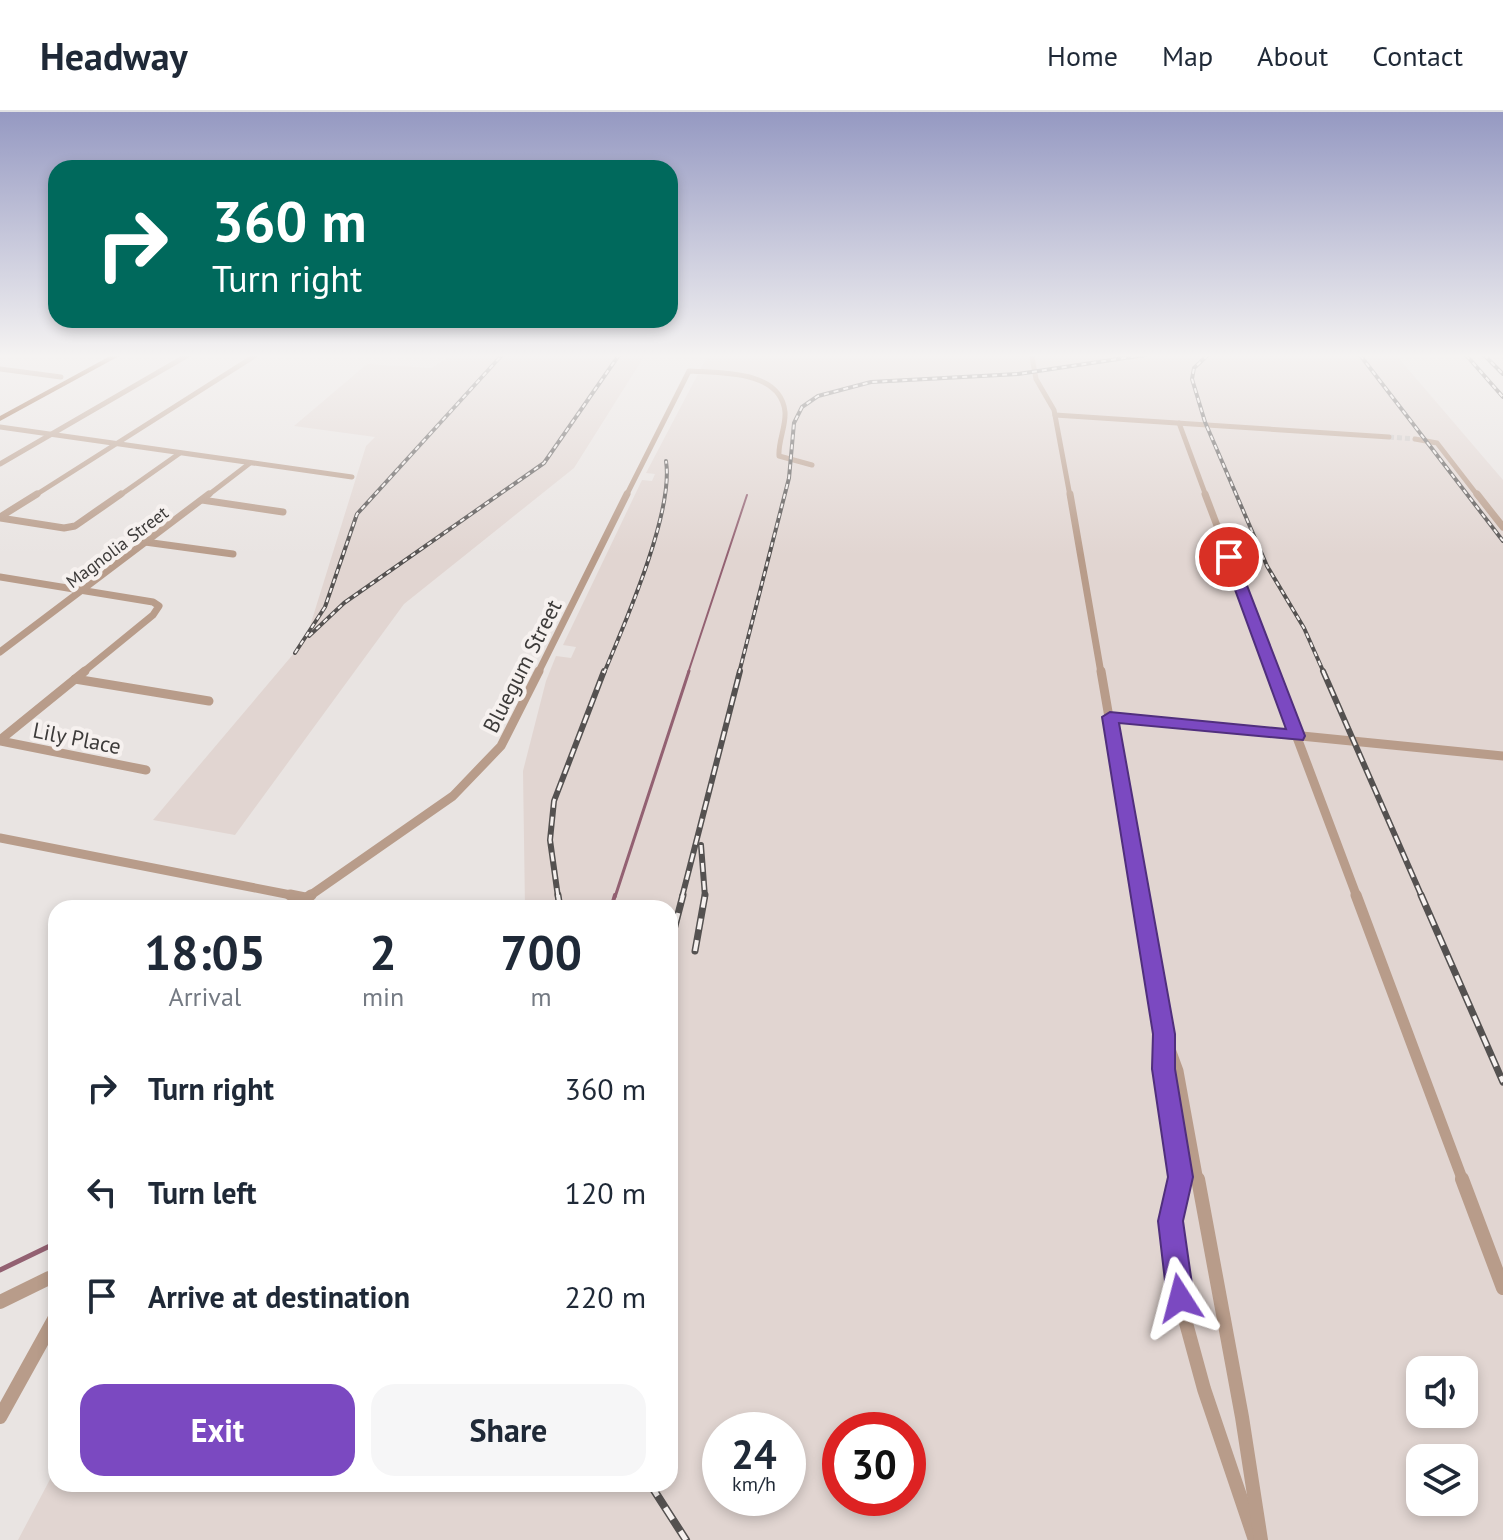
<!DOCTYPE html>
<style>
:root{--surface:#fff;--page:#f6f6f7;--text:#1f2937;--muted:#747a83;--line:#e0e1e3;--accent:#7b49c1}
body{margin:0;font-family:"PT Sans",sans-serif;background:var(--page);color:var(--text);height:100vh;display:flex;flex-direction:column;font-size:30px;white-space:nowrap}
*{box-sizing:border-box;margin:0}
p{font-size:26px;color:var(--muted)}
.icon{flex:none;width:44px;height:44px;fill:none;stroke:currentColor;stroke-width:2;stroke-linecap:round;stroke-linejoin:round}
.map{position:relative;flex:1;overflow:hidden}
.details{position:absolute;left:48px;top:788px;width:630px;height:592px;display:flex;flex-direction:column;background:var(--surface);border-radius:24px;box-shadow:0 4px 12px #0003}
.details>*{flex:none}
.guide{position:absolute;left:48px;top:48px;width:630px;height:168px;border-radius:24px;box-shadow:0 4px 12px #0003;background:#00695c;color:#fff;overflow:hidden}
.fabs{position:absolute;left:1406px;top:1244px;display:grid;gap:16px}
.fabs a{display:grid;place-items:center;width:72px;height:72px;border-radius:16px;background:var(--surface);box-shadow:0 4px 12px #0003;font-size:40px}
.speed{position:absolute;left:702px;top:1300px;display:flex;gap:16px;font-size:40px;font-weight:700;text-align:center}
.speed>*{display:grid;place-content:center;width:104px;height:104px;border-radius:50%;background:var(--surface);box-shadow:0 4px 12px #0003;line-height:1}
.speed small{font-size:20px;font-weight:400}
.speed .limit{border:12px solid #d22;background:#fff;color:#111}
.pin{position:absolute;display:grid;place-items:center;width:68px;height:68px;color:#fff;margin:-34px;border:4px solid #fff;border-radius:50%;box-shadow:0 2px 8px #0007}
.me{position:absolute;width:88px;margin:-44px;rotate:351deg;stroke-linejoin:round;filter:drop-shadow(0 0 6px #0008)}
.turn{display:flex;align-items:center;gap:28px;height:168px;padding:0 32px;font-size:36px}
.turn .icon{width:104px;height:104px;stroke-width:2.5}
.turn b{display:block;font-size:56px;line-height:68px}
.eta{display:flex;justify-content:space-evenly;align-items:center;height:136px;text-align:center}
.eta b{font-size:48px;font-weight:700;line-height:56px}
.button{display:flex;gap:16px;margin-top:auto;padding:16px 32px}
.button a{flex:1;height:92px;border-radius:24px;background:var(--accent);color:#fff;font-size:32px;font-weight:700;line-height:92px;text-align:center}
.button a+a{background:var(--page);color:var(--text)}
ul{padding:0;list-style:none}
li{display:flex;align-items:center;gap:24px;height:104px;padding:0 32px}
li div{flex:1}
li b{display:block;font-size:30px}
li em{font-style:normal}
header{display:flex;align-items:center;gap:48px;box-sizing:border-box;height:112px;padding:0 40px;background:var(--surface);border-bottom:2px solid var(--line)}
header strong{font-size:38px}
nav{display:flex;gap:44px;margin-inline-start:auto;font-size:28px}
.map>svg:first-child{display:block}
</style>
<header>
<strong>Headway</strong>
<nav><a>Home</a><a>Map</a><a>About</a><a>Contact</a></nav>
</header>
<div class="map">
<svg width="1503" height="1428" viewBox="0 0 1503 1428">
<rect width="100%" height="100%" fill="#e9e4e2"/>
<g fill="#e1d5d1" fill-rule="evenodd">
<polygon points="453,243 645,243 574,356 404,492 235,723 153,708 306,527 366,334 375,325 294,314 367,252 431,256"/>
<path d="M708,243H1396L1503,368V1428H18L56,1356V1372H670V796H525L523,659L546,569L556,544L571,546L576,535L563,533L642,368L652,369L655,362L646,361ZM1420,1258H1464V1302H1420ZM720,1318H788V1386H720ZM840,1318H908V1386H840ZM1420,1346H1464V1390H1420Z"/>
</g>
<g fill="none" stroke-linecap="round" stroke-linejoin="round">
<polyline stroke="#936172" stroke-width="2" points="688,561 747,383"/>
<polyline stroke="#936172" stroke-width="3" points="615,785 689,559"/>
<polyline stroke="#936172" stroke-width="4" points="611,796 615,783"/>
<polyline stroke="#936172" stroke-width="5" points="0,1158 56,1131"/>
<polyline stroke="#c7c2c0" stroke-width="5" stroke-dasharray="5 3" stroke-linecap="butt" points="1389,325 1415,327"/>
<g stroke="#b89c8a" stroke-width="5">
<polyline points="1032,245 1036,267 1054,298 1070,384"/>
<polyline points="0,257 61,265"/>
<polyline points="1055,303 1389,325"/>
<polyline points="1179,311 1206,384"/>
<polyline points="0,315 352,365"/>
<polyline points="1415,327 1437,331 1478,384"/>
<polyline points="0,352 188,243"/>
<polyline points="34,384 256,243"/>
<polyline points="119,384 180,341"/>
<polyline points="207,384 250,351"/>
<path d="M626,384L689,259C720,261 781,258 785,300C786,315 778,329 779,344L812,353"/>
</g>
<g stroke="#b89c8a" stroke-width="7">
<polyline points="1070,382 1101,561"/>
<polyline points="1205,382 1273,561"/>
<polyline points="1477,382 1503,415"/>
<polyline points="202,388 283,400"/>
<polyline points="0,405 37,382"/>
<polyline points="0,406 64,416 75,414 121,382"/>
<polyline points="145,430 233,442"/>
<polyline points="0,465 153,490 159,494 153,503 82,561"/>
<polyline points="0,540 209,382"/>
<polyline points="538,561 627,382"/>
</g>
<g stroke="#b89c8a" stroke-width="9">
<polyline points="1101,559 1140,785"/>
<polyline points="1272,559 1357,785"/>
<polyline points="75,567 209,589"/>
<polyline points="1110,605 1503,644"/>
<polyline points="0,628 85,559"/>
<polyline points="0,629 146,658"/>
<polyline points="0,726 301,785"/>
<polyline points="308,785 453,684 501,634 539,559"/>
</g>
<g stroke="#b89c8a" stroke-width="11">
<polyline points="290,783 305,786"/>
<polyline points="1140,783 1164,922 1180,1069"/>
<polyline points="1356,783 1463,1069"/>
<polyline points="293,796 311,783"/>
<polyline points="1167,929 1178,959 1198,1069"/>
</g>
<g stroke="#b89c8a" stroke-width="14">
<polyline points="1180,1067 1171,1121 1183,1200 1204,1277 1255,1428"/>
<polyline points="1198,1067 1242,1305 1261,1428"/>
<polyline points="1462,1067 1503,1176"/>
<polyline points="0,1190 49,1166"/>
<polyline points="0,1305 56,1204"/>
</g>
<polygon fill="#905e3c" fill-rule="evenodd" points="112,243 121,243 0,309 0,304"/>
<g stroke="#545150" stroke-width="4">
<g id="rail-far3">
<polyline points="1208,243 1194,256 1192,267 1205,310 1267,454 1304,516 1324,561"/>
<polyline points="1360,243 1503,429"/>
<polyline points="1466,243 1503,285"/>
<polyline points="1484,243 1503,262"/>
<polyline points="309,524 344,491 544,351 619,243"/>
<polyline points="295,541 325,495 357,402 502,243"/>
<path d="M604,561C625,511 674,400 666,349"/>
<polyline points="739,561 789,366 794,311 802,295 818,284 871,270 1018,262 1145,243"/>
</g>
</g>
<g stroke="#545150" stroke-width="6">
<g id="rail-far2">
<polyline points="1323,559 1422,785"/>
<polyline points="701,733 705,785"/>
<polyline points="558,785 550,728 554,689 604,559"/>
<polyline points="682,785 740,559"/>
</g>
</g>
<g stroke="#545150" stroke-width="7">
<g id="rail-far1">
<polyline points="558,783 560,796"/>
<polyline points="1421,783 1503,970"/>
<polyline points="670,833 683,783"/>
<polyline points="695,839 705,783"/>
</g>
</g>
<g stroke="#545150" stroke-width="8">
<polyline id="rail" points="650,1372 686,1428"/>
</g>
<use href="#rail-far3" stroke="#f6f1ef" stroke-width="2" stroke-dasharray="5" stroke-linecap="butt"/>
<use href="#rail-far2" stroke="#f6f1ef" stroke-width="3" stroke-dasharray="9" stroke-linecap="butt"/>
<use href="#rail-far1" stroke="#f6f1ef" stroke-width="4" stroke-dasharray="11" stroke-linecap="butt"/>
<use href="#rail" stroke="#f6f1ef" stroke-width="5" stroke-dasharray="14" stroke-linecap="butt"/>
</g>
<linearGradient id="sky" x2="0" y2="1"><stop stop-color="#9599c2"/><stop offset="0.55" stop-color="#f5f3f2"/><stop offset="1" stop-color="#f5f3f2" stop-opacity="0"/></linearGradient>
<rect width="1503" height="443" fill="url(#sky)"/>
<polygon fill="#7b49c1" stroke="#502f7d" stroke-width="2" points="1229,441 1236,445 1305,624 1303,628 1119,611 1175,922 1175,957 1193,1065 1183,1109 1194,1186 1190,1195 1180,1199 1171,1195 1167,1186 1158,1109 1168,1065 1152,957 1153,922 1102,605 1110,600 1286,617 1223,445"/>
<g text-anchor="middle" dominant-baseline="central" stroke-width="8" stroke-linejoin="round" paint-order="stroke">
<g font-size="18" fill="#3d3b3a" stroke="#f6f1ef">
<text transform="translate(117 435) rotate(-37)">Magnolia Street</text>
</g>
<g font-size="22" fill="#3d3b3a" stroke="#f6f1ef">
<text transform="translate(522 554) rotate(-63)">Bluegum Street</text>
<text transform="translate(77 626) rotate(11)">Lily Place</text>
</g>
</g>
</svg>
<div class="fabs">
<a><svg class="icon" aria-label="sound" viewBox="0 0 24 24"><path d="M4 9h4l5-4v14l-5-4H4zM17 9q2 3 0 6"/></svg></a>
<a><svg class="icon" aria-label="layers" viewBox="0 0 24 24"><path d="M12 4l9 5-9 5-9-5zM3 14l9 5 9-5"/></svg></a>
</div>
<div class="speed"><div>24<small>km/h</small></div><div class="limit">30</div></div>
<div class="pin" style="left:1229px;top:445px;background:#d93025"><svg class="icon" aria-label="arrive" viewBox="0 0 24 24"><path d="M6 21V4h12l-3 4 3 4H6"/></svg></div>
<svg class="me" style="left:1180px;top:1186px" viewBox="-20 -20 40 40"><path d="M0-17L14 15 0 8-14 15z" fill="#7b49c1" stroke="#fff" stroke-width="4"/></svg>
<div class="guide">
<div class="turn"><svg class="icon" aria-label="right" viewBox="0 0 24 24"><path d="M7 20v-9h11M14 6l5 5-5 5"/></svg><div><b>360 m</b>Turn right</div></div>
</div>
<section class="details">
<div class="eta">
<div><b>18:05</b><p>Arrival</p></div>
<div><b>2</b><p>min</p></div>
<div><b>700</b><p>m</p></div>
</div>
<ul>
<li><svg class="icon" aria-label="right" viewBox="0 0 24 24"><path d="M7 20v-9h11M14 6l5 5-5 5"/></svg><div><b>Turn right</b></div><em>360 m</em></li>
<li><svg class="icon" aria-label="left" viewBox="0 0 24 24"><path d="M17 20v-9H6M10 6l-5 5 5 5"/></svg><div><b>Turn left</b></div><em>120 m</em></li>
<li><svg class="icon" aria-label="arrive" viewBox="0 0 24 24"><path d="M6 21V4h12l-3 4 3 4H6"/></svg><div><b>Arrive at destination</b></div><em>220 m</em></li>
</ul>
<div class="button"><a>Exit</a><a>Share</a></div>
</section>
</div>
